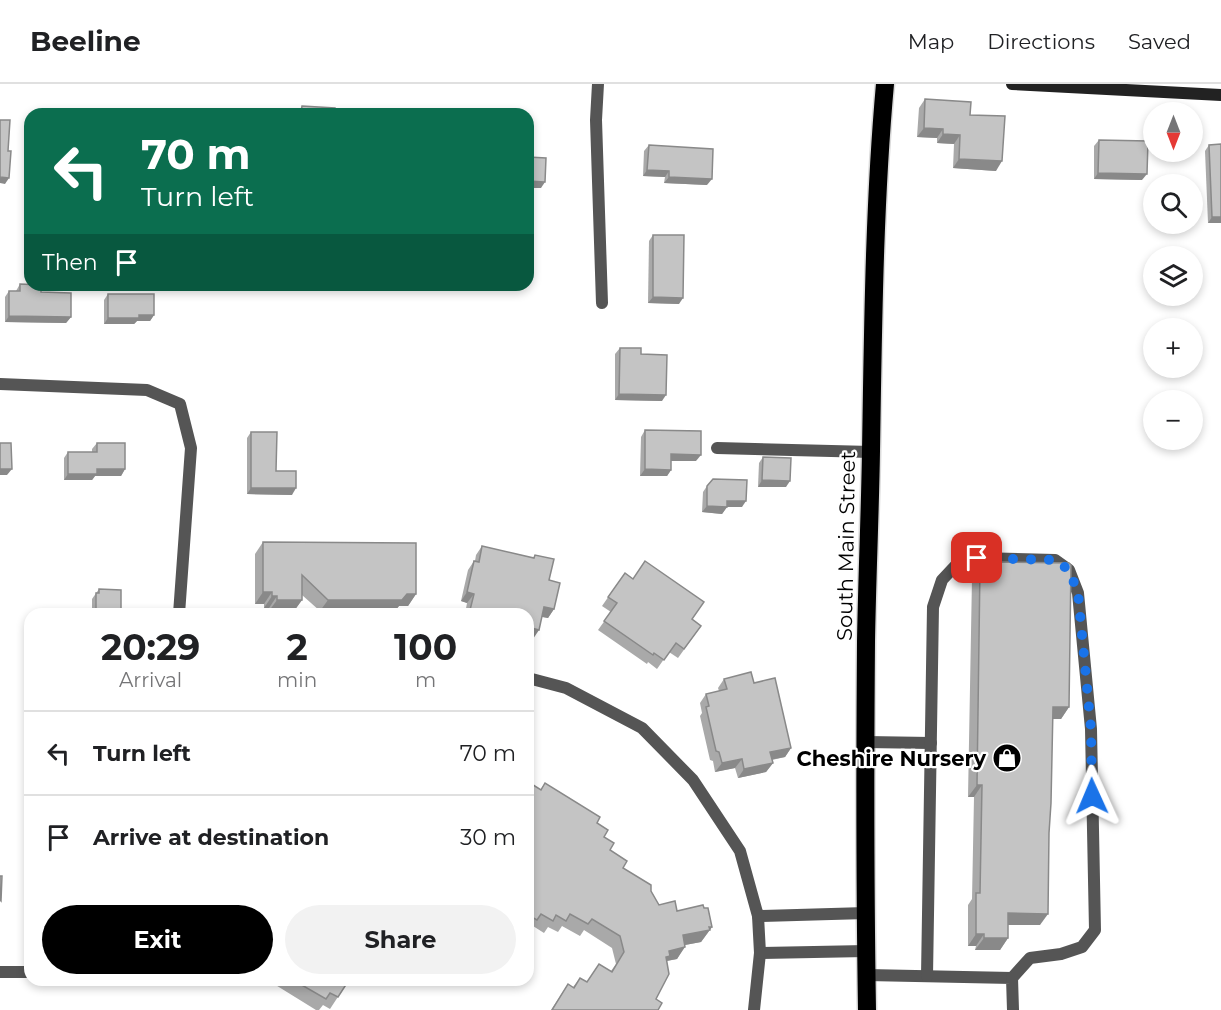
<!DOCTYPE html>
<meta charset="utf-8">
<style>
:root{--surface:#fff;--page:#f2f2f2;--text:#202124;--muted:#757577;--line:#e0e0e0;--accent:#000}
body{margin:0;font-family:Montserrat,sans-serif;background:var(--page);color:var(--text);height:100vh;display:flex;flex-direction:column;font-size:22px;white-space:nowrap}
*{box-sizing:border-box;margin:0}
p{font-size:20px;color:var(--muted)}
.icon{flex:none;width:33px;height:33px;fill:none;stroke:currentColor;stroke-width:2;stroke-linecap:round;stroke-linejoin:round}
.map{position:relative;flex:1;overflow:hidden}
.side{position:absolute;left:24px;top:524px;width:510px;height:378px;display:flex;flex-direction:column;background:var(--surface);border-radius:18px;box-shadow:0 3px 9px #0003}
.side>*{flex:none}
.hud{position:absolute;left:24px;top:24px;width:510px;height:183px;border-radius:18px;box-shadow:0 3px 9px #0003;background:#0b6e4f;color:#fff;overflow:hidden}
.needle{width:39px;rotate:180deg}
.fabs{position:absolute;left:1143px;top:18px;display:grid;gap:12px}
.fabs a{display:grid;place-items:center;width:60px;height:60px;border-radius:50%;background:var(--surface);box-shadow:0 3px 9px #0003;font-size:30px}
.pin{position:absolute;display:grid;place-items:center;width:51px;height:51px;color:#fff;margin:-26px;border-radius:12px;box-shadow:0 3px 9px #0006}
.me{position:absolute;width:66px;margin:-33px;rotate:359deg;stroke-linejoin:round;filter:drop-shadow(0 0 4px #0008)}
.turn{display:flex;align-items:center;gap:21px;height:126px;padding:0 18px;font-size:27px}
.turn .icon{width:78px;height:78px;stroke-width:2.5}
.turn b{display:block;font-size:42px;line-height:51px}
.then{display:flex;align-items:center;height:57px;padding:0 18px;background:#0003;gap:12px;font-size:22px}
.eta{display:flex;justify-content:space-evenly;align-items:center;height:102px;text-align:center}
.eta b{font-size:36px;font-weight:700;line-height:42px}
.cta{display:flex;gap:12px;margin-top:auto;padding:12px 18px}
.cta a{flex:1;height:69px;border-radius:36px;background:var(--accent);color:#fff;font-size:24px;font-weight:700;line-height:69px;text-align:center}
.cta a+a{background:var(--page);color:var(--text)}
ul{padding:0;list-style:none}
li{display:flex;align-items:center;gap:18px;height:84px;padding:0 18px;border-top:2px solid var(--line)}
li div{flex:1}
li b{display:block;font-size:22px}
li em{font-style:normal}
header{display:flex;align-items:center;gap:36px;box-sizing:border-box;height:84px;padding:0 30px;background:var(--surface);border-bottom:2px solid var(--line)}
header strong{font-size:28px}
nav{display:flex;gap:33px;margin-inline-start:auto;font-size:21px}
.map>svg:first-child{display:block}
</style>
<header>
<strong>Beeline</strong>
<nav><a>Map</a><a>Directions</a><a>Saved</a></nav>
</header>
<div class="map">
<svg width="1221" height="926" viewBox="0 0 1221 926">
<rect width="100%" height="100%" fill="#fff"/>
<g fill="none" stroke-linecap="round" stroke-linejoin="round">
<g stroke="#dbdbdb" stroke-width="21">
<path id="highway" d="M867,926C865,803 865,681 866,558C867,495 870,431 871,367C873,245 874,122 885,0"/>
</g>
<g stroke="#555" stroke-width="12">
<polyline points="598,0 596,36 602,219"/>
<polyline points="717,364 871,368"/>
<polyline points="866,658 931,659"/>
<polyline points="867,891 1012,894 1013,926"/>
<polyline points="927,892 933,523 942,496 957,480 977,474 1055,476 1069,486 1078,509 1091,645 1095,846 1082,863 1061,870 1030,874 1012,894"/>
</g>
<g stroke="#555" stroke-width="12">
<polyline points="0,300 147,306 180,320 191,364 179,530"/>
<polyline points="528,594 566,604 642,644 693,696 740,767 758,832 760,869 754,926"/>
<polyline points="758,832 866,829"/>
<polyline points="760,869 866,867"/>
<polyline points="0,888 30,888"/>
</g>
<polyline stroke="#222" stroke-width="12" points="1012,0 1221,11"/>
<use href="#highway" stroke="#000" stroke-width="18"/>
</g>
<g fill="#a9a9a9">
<polygon points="925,15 970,31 996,87 953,84 954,60 937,59 937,54 917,53 919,24"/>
<polygon points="302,22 335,30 297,30"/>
<polygon points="1099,56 1142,96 1094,95 1094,62"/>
<polygon points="649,61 707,101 664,99 665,93 643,92 644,67"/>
<polygon points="1209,61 1221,139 1208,139 1205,67"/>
<polygon points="653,151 679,220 648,219 649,157"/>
<polygon points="20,200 41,208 71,233 66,239 5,238 5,213 9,207 16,207"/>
<polygon points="108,210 154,231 150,237 137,237 134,240 104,240 104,216"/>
<polygon points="620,264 641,270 662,317 615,316 615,270"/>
<polygon points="645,346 696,377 671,377 671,386 667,392 640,392 641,353"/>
<polygon points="251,348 276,387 292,411 247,410 247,354"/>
<polygon points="97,359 125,385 121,392 95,392 92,396 64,396 64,374 68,368 92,368 92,365"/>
<polygon points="763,373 786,403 758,403 759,379"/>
<polygon points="707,402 742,423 727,423 722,430 702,428 703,408"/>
<polygon points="263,458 416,510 408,522 399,522 394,528 320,527 302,511 302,516 294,527 269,527 269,524 264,524 264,520 255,520 255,470"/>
<polygon points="482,462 533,474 535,471 549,496 554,525 548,534 542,533 533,555 528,530 465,530 467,519 461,517 468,486 474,477 475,477 476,471"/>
<polygon points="996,478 1069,623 1061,635 1053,635 1040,841 1008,841 1008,854 1000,866 975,866 976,862 968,862 968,821 972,815 974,713 968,713 972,494 980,483 993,483"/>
<polygon points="625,489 701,542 678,574 669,568 657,585 648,578 647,580 598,546 611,528 602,522"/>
<polygon points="99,505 121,530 92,530 92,515"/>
<polygon points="724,595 754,599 791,664 785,673 772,676 773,679 766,688 738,694 735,684 715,688 713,677 710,676 700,632 702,629 700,619 706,610 719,607 718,604"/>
<polygon points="545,699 597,739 604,753 610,766 623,784 651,807 659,821 677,827 712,843 701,858 685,861 677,875 667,877 656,915 658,926 551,926 568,900 573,903 580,894 587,898 599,880 611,887 616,880 612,864 584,846 580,852 562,842 558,848 548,843 544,849 533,842 529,848 528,847 528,701 540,706"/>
<polygon points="277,896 349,896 330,925 323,921 319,926 316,926 274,900"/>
</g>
<g fill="#898989">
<polygon points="924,44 943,45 937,54 917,53"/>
<polygon points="943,50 960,51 954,60 937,59"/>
<polygon points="959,75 1002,77 996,87 953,84"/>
<polygon points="647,86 669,87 665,93 643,92"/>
<polygon points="1098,89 1147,90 1142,96 1094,95"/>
<polygon points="0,93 9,94 5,100 0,99"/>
<polygon points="669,93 712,95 707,101 664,99"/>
<polygon points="528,97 545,98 541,104 528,104"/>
<polygon points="1212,133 1221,133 1221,139 1208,139"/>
<polygon points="653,213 683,214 679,220 648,219"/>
<polygon points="139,231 154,231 150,237 137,237 134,240 104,240 108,234"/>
<polygon points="9,232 71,233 66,239 5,238"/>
<polygon points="619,310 666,311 662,317 615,316"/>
<polygon points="671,370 701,371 696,377 667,377"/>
<polygon points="0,385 12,385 7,391 0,391"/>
<polygon points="97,385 125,385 121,392 95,392 92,396 64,396 68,390"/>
<polygon points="645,385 671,386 667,392 640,392"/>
<polygon points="762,396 790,397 786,403 758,403"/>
<polygon points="251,404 296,404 292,411 247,410"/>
<polygon points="727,417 746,417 742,423 723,423"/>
<polygon points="707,422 727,423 722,430 702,428"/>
<polygon points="263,508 272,508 264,520 255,520"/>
<polygon points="467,508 474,510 467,519 461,517"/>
<polygon points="407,510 416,510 408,522 399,522 394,528 320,527 328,516"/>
<polygon points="272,512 277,512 269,524 264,524"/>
<polygon points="277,516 302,516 294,527 269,527"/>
<polygon points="544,523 554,525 548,534 538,532"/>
<polygon points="528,543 539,546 533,555 528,554"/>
<polygon points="1053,623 1069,623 1061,635 1045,635"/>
<polygon points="791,664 785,673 764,677 770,668"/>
<polygon points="742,675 735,684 715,688 722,679"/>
<polygon points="773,679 766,688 738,694 744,685"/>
<polygon points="977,701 982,701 974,713 968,713"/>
<polygon points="1008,829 1048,830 1040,841 1000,841"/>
<polygon points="712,843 701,858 674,863 683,851"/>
<polygon points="976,850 984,850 976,862 968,862"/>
<polygon points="984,854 1008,854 1000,866 975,866"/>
<polygon points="685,863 677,875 666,877 661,884 669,867"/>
</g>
<g fill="#c4c4c4" stroke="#898989" stroke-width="1.5">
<polygon points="925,15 971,18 970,31 1005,32 1002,77 959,75 960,51 943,50 943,45 924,44"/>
<polygon points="302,22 335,24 335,30 301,30"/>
<polygon points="0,36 10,36 8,67 11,67 9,94 0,93"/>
<polygon points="1099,56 1148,57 1147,90 1098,89"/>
<polygon points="1221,60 1221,133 1212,133 1209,61"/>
<polygon points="649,61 713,65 712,95 669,93 669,87 647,86"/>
<polygon points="528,73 546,74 545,98 528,97"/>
<polygon points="653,151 684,151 683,214 653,213"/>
<polygon points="20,200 41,201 41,208 71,209 71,233 9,232 9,207 20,207"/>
<polygon points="108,210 154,210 154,231 139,231 139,234 108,234"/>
<polygon points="620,264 641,264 641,270 667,271 666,311 619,310"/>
<polygon points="645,346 701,347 701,371 671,370 671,386 645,385"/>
<polygon points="251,348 277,348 276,387 296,387 296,404 251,404"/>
<polygon points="0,359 11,359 12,385 0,385"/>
<polygon points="97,359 125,359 125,385 97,385 97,390 68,390 68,368 97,368"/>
<polygon points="763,373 791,374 790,397 762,396"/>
<polygon points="713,395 747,396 746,417 727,417 727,423 707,422 707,402"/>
<polygon points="263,458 416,459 416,510 407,510 402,516 328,516 302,491 302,516 277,516 277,512 272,512 272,508 263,508"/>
<polygon points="482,462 534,474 535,471 554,475 549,496 560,499 554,525 544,523 539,546 528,543 528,530 469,530 474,510 467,508 474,477 479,478"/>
<polygon points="645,477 704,518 692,535 701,542 684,565 676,559 664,576 654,569 653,571 604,537 617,519 608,513 625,489 633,495"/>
<polygon points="996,478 1069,479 1071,481 1069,623 1053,623 1051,719 1049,749 1048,830 1008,829 1008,854 984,854 984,850 976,850 976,809 980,809 982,701 977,701 980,483 996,483"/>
<polygon points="99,505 121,506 121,530 96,530 96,509 99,509"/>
<polygon points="751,588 754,599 775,594 791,664 770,668 773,679 744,685 742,675 722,679 719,668 716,667 706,623 709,622 706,610 727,605 724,595"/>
<polygon points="530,699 541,706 545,699 600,733 597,739 608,746 604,753 614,759 610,766 627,777 623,784 651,801 651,807 659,821 675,817 677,827 703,821 704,824 708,824 712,843 709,843 710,846 683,851 685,863 669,867 670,872 666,873 669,890 656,915 662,919 658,926 552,926 568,900 574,904 580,894 587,898 599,880 612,888 624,868 620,852 592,835 588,840 570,830 566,837 556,831 553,837 541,830 537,836 528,831 528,702"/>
<polygon points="0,792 2,792 1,817 0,816"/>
<polygon points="293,896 349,896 338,913 330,909 326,915"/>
</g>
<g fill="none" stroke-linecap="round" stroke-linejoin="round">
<polyline stroke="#1a73e8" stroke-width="10" stroke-dasharray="0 18" points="977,474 1055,476 1069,486 1078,509 1091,645 1092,712"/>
</g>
<defs>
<g id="shop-disc" transform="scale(1.5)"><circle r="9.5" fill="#000" stroke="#fff"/><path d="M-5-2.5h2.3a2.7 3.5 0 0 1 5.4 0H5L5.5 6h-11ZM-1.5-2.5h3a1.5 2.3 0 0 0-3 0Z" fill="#fff"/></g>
</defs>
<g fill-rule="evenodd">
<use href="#shop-disc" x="1007" y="674"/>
</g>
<g text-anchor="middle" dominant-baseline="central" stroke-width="4.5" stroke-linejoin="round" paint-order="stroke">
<g font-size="21" fill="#000" stroke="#fff">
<text transform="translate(846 462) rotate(-89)">South Main Street</text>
</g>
<g font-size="21" font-weight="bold" fill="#000" stroke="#fff" text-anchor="end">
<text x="986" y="674">Cheshire Nursery</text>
</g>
</g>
</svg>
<div class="fabs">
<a><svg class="needle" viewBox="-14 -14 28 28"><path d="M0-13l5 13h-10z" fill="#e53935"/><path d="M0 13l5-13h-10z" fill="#757577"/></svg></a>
<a><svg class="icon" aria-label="search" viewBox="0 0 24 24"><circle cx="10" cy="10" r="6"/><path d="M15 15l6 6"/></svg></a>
<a><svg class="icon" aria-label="layers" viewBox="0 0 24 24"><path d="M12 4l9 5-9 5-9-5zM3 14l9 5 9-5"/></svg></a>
<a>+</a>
<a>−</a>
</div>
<div class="pin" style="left:977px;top:474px;background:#d93025"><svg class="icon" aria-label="arrive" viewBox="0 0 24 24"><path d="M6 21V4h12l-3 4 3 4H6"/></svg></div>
<svg class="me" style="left:1092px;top:712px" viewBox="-20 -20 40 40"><path d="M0-17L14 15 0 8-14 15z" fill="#1a73e8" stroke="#fff" stroke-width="4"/></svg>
<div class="hud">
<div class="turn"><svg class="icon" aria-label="left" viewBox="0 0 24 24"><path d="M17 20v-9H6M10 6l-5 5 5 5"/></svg><div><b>70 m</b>Turn left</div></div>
<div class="then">Then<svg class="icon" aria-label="arrive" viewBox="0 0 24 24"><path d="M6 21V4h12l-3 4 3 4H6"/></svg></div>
</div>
<section class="side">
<div class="eta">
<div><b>20:29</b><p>Arrival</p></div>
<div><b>2</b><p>min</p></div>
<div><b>100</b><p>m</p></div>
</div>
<ul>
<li><svg class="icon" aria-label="left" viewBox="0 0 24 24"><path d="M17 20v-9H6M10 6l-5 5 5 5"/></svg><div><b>Turn left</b></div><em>70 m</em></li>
<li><svg class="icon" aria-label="arrive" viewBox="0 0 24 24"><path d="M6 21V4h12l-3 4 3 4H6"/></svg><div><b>Arrive at destination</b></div><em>30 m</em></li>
</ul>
<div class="cta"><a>Exit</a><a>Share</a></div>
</section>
</div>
